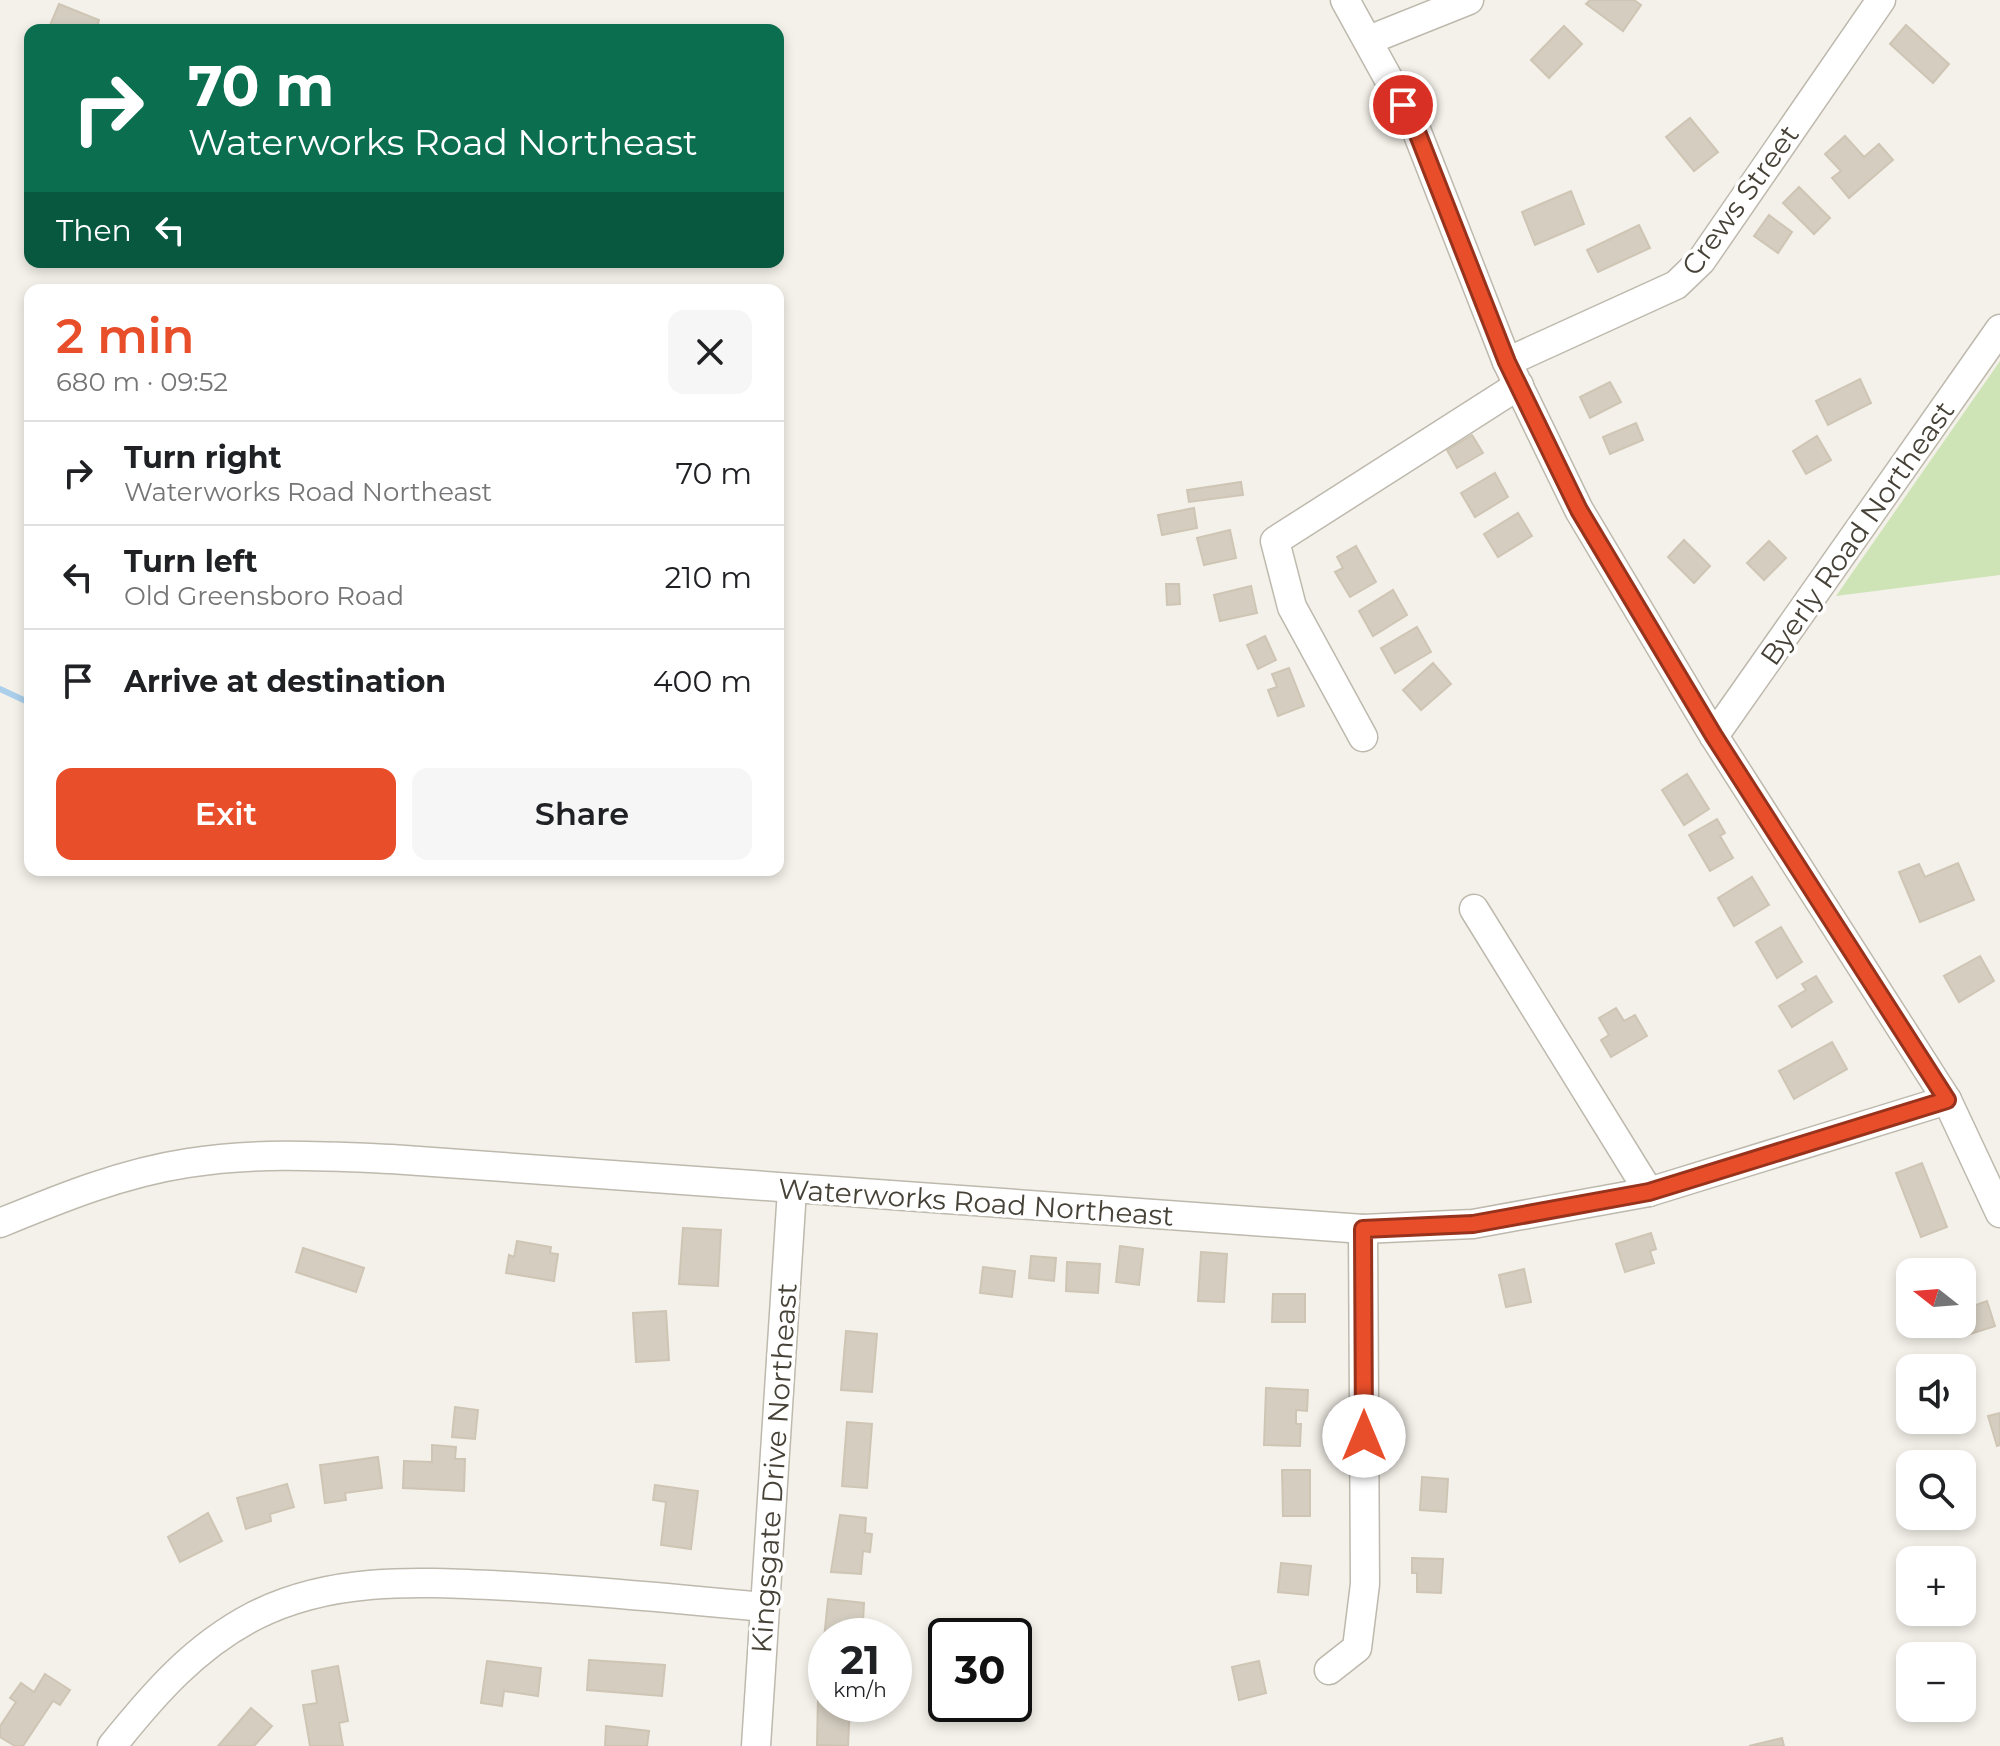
<!DOCTYPE html>
<meta charset="utf-8">
<style>
:root{--surface:#fff;--page:#f6f6f6;--text:#202124;--muted:#757577;--line:#e0e0e0;--accent:#e94e2b}
body{margin:0;font-family:Montserrat,sans-serif;background:var(--page);color:var(--text);height:100vh;display:flex;flex-direction:column;font-size:30px;white-space:nowrap}
*{box-sizing:border-box;margin:0}
p{font-size:26px;color:var(--muted)}
.icon{flex:none;width:44px;height:44px;fill:none;stroke:currentColor;stroke-width:2;stroke-linecap:round;stroke-linejoin:round}
.map{position:relative;flex:1;overflow:hidden}
.sheet{position:absolute;left:24px;top:284px;width:760px;height:592px;display:flex;flex-direction:column;background:var(--surface);border-radius:16px;box-shadow:0 4px 12px #0003}
.sheet>*{flex:none}
.guide{position:absolute;left:24px;top:24px;width:760px;height:244px;border-radius:16px;box-shadow:0 4px 12px #0003;background:#0b6e4f;color:#fff;overflow:hidden}
.needle{width:52px;rotate:287deg}
.tools{position:absolute;left:1896px;top:1258px;display:grid;gap:16px}
.tools a{display:grid;place-items:center;width:80px;height:80px;border-radius:16px;background:var(--surface);box-shadow:0 4px 12px #0003;font-size:40px}
.speed{position:absolute;left:808px;top:1618px;display:flex;gap:16px;font-size:40px;font-weight:700;text-align:center}
.speed>*{display:grid;place-content:center;width:104px;height:104px;border-radius:50%;background:var(--surface);box-shadow:0 4px 12px #0003;line-height:1}
.speed small{font-size:20px;font-weight:400}
.speed .limit{border:4px solid #111;border-radius:12px;background:#fff;color:#111}
.pin{position:absolute;display:grid;place-items:center;width:68px;height:68px;color:#fff;margin:-34px;border:4px solid #fff;border-radius:50%;box-shadow:0 2px 8px #0007}
.me{position:absolute;width:88px;margin:-44px;rotate:0deg;stroke-linejoin:round;filter:drop-shadow(0 0 6px #0008)}
.turn{display:flex;align-items:center;gap:28px;height:168px;padding:0 32px;font-size:36px}
.turn .icon{width:104px;height:104px;stroke-width:2.5}
.turn b{display:block;font-size:56px;line-height:68px}
.then{display:flex;align-items:center;height:76px;padding:0 32px;background:#0003;gap:16px;font-size:30px}
.round{display:grid;place-items:center;flex:none;width:84px;height:84px;border-radius:16px;background:var(--page)}
.overview{display:flex;align-items:center;justify-content:space-between;height:136px;padding:0 32px}
h1{font-size:48px;font-weight:600;line-height:60px;color:var(--accent)}
.action{display:flex;gap:16px;margin-top:auto;padding:16px 32px}
.action a{flex:1;height:92px;border-radius:16px;background:var(--accent);color:#fff;font-size:32px;font-weight:600;line-height:92px;text-align:center}
.action a+a{background:var(--page);color:var(--text)}
ul{padding:0;list-style:none}
li{display:flex;align-items:center;gap:24px;height:104px;padding:0 32px;border-top:2px solid var(--line)}
li div{flex:1}
li b{display:block;font-size:30px}
li em{font-style:normal}
.map>svg:first-child{display:block}
</style>
<div class="map">
<svg width="2000" height="1746" viewBox="0 0 2000 1746">
<rect width="100%" height="100%" fill="#f4f1ea"/>
<polygon fill="#cee4b6" points="2000,361 2000,575 1836,596"/>
<g fill="none" stroke-linecap="round" stroke-linejoin="round">
<polyline stroke="#abcfeb" stroke-width="6" points="0,689 30,703"/>
</g>
<g fill="#d4cdc0" stroke="#cfc5b4" stroke-width="2">
<polygon points="1590,0 1634,0 1641,5 1623,31 1586,4"/>
<polygon points="59,4 99,20 96,30 48,30"/>
<polygon points="1906,25 1949,64 1933,83 1890,44"/>
<polygon points="1564,26 1582,44 1549,78 1531,60"/>
<polygon points="1690,118 1718,152 1694,171 1666,137"/>
<polygon points="1845,136 1864,157 1879,144 1893,160 1849,198 1832,178 1841,171 1825,154"/>
<polygon points="1799,187 1830,218 1814,234 1783,203"/>
<polygon points="1571,191 1584,224 1535,245 1522,212"/>
<polygon points="1769,215 1792,232 1778,253 1754,236"/>
<polygon points="1639,225 1650,248 1598,272 1587,250"/>
<polygon points="1860,379 1871,403 1828,425 1816,401"/>
<polygon points="1610,382 1621,402 1590,418 1580,397"/>
<polygon points="1636,423 1643,440 1610,454 1603,437"/>
<polygon points="1472,435 1483,453 1457,468 1447,450"/>
<polygon points="1817,436 1831,460 1806,474 1793,451"/>
<polygon points="1495,473 1508,497 1475,517 1461,493"/>
<polygon points="1241,482 1243,495 1189,502 1187,490"/>
<polygon points="1194,508 1197,528 1162,535 1158,515"/>
<polygon points="1518,513 1532,536 1498,557 1484,534"/>
<polygon points="1230,530 1236,558 1204,565 1197,538"/>
<polygon points="1684,540 1710,566 1694,583 1668,557"/>
<polygon points="1769,541 1786,558 1764,580 1747,563"/>
<polygon points="1356,546 1376,582 1350,597 1335,572 1343,568 1337,557"/>
<polygon points="1166,584 1179,584 1180,604 1167,605"/>
<polygon points="1251,586 1257,613 1220,621 1214,595"/>
<polygon points="1393,590 1407,615 1373,636 1359,611"/>
<polygon points="1417,627 1431,652 1395,673 1381,648"/>
<polygon points="1265,636 1276,660 1258,669 1247,645"/>
<polygon points="1433,663 1451,684 1421,710 1403,690"/>
<polygon points="1289,668 1304,706 1278,716 1268,690 1277,687 1272,674"/>
<polygon points="1687,774 1709,809 1684,825 1662,790"/>
<polygon points="1717,819 1725,833 1720,836 1733,858 1710,871 1689,835"/>
<polygon points="1958,863 1974,900 1920,922 1899,872 1919,864 1925,877"/>
<polygon points="1752,877 1769,905 1734,926 1718,898"/>
<polygon points="1781,927 1802,962 1777,978 1756,942"/>
<polygon points="1980,956 1994,981 1959,1002 1944,976"/>
<polygon points="1816,976 1832,1002 1792,1027 1779,1006 1806,990 1802,984"/>
<polygon points="1616,1008 1624,1021 1635,1015 1647,1036 1611,1057 1601,1040 1609,1035 1599,1018"/>
<polygon points="1832,1042 1847,1069 1794,1099 1779,1071"/>
<polygon points="1922,1163 1947,1227 1921,1237 1896,1173"/>
<polygon points="683,1228 721,1230 718,1286 679,1284"/>
<polygon points="1651,1233 1656,1249 1650,1251 1654,1263 1625,1272 1616,1244"/>
<polygon points="517,1241 551,1247 550,1253 558,1254 554,1281 506,1273 509,1255 514,1257"/>
<polygon points="1120,1246 1143,1249 1139,1285 1116,1282"/>
<polygon points="303,1248 364,1268 356,1292 296,1272"/>
<polygon points="1201,1252 1227,1254 1224,1302 1198,1301"/>
<polygon points="1031,1256 1056,1258 1054,1281 1029,1278"/>
<polygon points="1067,1262 1100,1264 1098,1293 1066,1291"/>
<polygon points="983,1267 1015,1271 1012,1297 980,1293"/>
<polygon points="1524,1269 1531,1302 1506,1307 1499,1275"/>
<polygon points="1273,1294 1305,1294 1305,1322 1272,1322"/>
<polygon points="1987,1301 1995,1326 1964,1336 1959,1324 1962,1324 1962,1310"/>
<polygon points="666,1311 669,1360 636,1362 633,1313"/>
<polygon points="846,1331 877,1334 872,1392 841,1390"/>
<polygon points="1266,1388 1308,1390 1307,1411 1296,1410 1296,1424 1301,1424 1300,1446 1264,1445"/>
<polygon points="455,1407 478,1410 475,1439 452,1437"/>
<polygon points="2000,1413 2000,1445 1997,1446 1988,1416"/>
<polygon points="847,1422 872,1424 867,1488 842,1486"/>
<polygon points="432,1445 456,1447 455,1459 465,1459 464,1491 403,1488 404,1461 432,1462"/>
<polygon points="378,1457 382,1488 345,1493 346,1500 325,1503 320,1465"/>
<polygon points="1282,1470 1310,1470 1310,1516 1283,1516"/>
<polygon points="1422,1477 1448,1479 1446,1512 1420,1510"/>
<polygon points="287,1484 294,1507 270,1514 271,1521 246,1529 237,1498"/>
<polygon points="655,1485 698,1491 691,1549 661,1545 666,1502 653,1500"/>
<polygon points="208,1513 222,1541 180,1562 168,1537"/>
<polygon points="840,1515 866,1518 865,1533 872,1534 870,1552 863,1551 861,1574 831,1572"/>
<polygon points="1412,1558 1443,1559 1441,1593 1417,1592 1417,1573 1412,1573"/>
<polygon points="1281,1563 1311,1566 1308,1595 1278,1592"/>
<polygon points="828,1599 864,1603 863,1622 854,1621 852,1636 826,1636 826,1669 821,1669"/>
<polygon points="589,1660 665,1665 662,1696 587,1690"/>
<polygon points="487,1661 541,1668 538,1696 504,1691 502,1706 481,1703"/>
<polygon points="1259,1661 1266,1693 1239,1700 1232,1667"/>
<polygon points="338,1666 348,1721 339,1723 343,1746 310,1746 303,1705 317,1703 312,1671"/>
<polygon points="45,1674 70,1690 60,1705 53,1701 23,1746 15,1746 0,1737 0,1726 16,1702 10,1698 21,1683 34,1692"/>
<polygon points="818,1697 826,1697 826,1704 850,1704 848,1746 817,1745"/>
<polygon points="251,1708 272,1726 254,1746 218,1746"/>
<polygon points="606,1726 649,1731 647,1746 605,1746"/>
<polygon points="1782,1738 1784,1746 1749,1746"/>
</g>
<g fill="none" stroke-linecap="round" stroke-linejoin="round">
<g stroke="#beb9ad" stroke-width="31">
<g id="minor">
<polyline points="1345,0 1415,127 1507,362 1579,510 1714,736 1947,1100 2000,1213"/>
<polyline points="1369,40 1469,0"/>
<polyline points="1507,362 1676,285 1701,261 1881,0"/>
<polyline points="1714,736 2000,329"/>
<polyline points="1363,737 1292,607 1275,541 1519,385"/>
<polyline points="1474,909 1649,1192"/>
<path d="M0,1223C61,1198 122,1173 188,1163C255,1152 324,1156 391,1159L1363,1229L1473,1224L1649,1192L1947,1100"/>
<polyline points="1329,1670 1357,1648 1365,1584 1363,1229"/>
<path d="M112,1746C153,1695 194,1647 254,1616C334,1575 423,1582 510,1586C595,1591 680,1599 764,1607"/>
<polyline points="756,1746 792,1190"/>
</g>
</g>
<use href="#minor" stroke="#fff" stroke-width="28"/>
</g>
<g fill="none" stroke-linecap="round" stroke-linejoin="round">
<g stroke="#97331c" stroke-width="20">
<polyline id="route" points="1364,1436 1363,1229 1473,1224 1649,1192 1947,1100 1714,736 1579,510 1507,362 1415,127 1403,105"/>
</g>
<use href="#route" stroke="#e94e2b" stroke-width="14"/>
</g>
<g text-anchor="middle" dominant-baseline="central" stroke-width="7" stroke-linejoin="round" paint-order="stroke">
<g font-size="28" fill="#474238" stroke="#fff">
<text transform="translate(1740 200) rotate(-54)">Crews Street</text>
<text transform="translate(1857 533) rotate(-55)">Byerly Road Northeast</text>
<text transform="translate(976 1202) rotate(4)">Waterworks Road Northeast</text>
<text transform="translate(774 1468) rotate(-86)">Kingsgate Drive Northeast</text>
</g>
</g>
</svg>
<div class="tools">
<a><svg class="needle" viewBox="-14 -14 28 28"><path d="M0-13l5 13h-10z" fill="#e53935"/><path d="M0 13l5-13h-10z" fill="#757577"/></svg></a>
<a><svg class="icon" aria-label="sound" viewBox="0 0 24 24"><path d="M4 9h4l5-4v14l-5-4H4zM17 9q2 3 0 6"/></svg></a>
<a><svg class="icon" aria-label="search" viewBox="0 0 24 24"><circle cx="10" cy="10" r="6"/><path d="M15 15l6 6"/></svg></a>
<a>+</a>
<a>−</a>
</div>
<div class="speed"><div>21<small>km/h</small></div><div class="limit">30</div></div>
<div class="pin" style="left:1403px;top:105px;background:#d93025"><svg class="icon" aria-label="arrive" viewBox="0 0 24 24"><path d="M6 21V4h12l-3 4 3 4H6"/></svg></div>
<svg class="me" style="left:1364px;top:1436px" viewBox="-20 -20 40 40"><circle r="19" fill="#fff"/><path d="M0-13L10 11 0 6-10 11z" fill="#e94e2b"/></svg>
<div class="guide">
<div class="turn"><svg class="icon" aria-label="right" viewBox="0 0 24 24"><path d="M7 20v-9h11M14 6l5 5-5 5"/></svg><div><b>70 m</b>Waterworks Road Northeast</div></div>
<div class="then">Then<svg class="icon" aria-label="left" viewBox="0 0 24 24"><path d="M17 20v-9H6M10 6l-5 5 5 5"/></svg></div>
</div>
<section class="sheet">
<div class="overview"><div><h1>2 min</h1><p>680 m · 09:52</p></div><a class="round"><svg class="icon" aria-label="close" viewBox="0 0 24 24"><path d="M6 6l12 12M18 6L6 18"/></svg></a></div>
<ul>
<li><svg class="icon" aria-label="right" viewBox="0 0 24 24"><path d="M7 20v-9h11M14 6l5 5-5 5"/></svg><div><b>Turn right</b><p>Waterworks Road Northeast</p></div><em>70 m</em></li>
<li><svg class="icon" aria-label="left" viewBox="0 0 24 24"><path d="M17 20v-9H6M10 6l-5 5 5 5"/></svg><div><b>Turn left</b><p>Old Greensboro Road</p></div><em>210 m</em></li>
<li><svg class="icon" aria-label="arrive" viewBox="0 0 24 24"><path d="M6 21V4h12l-3 4 3 4H6"/></svg><div><b>Arrive at destination</b></div><em>400 m</em></li>
</ul>
<div class="action"><a>Exit</a><a>Share</a></div>
</section>
</div>
